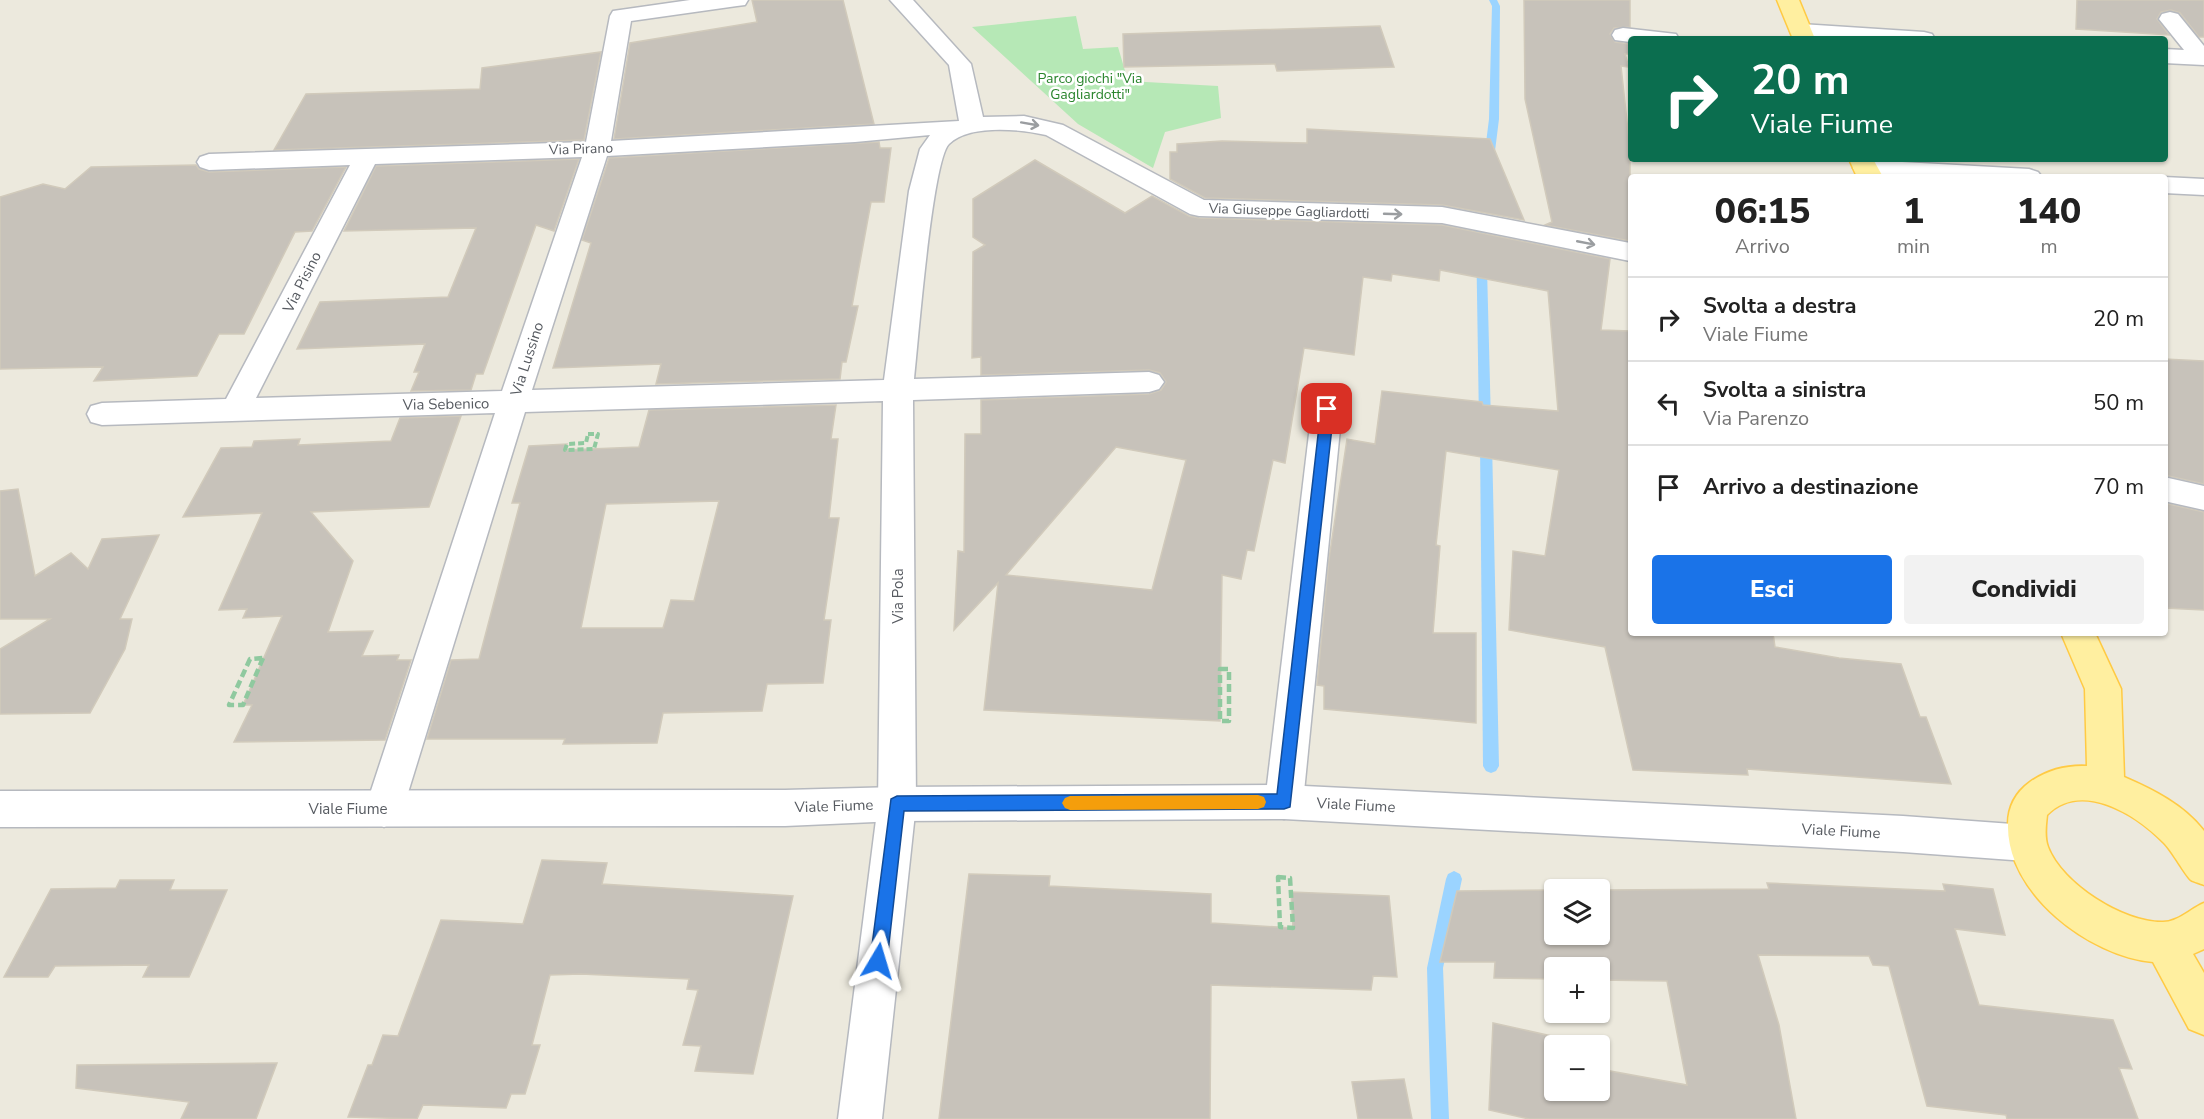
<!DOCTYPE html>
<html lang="it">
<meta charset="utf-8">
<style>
:root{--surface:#fff;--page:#f2f2f2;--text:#222;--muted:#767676;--line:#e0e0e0;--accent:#1a73e8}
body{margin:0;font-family:"Nunito Sans",sans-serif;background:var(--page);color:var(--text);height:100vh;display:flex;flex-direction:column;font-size:22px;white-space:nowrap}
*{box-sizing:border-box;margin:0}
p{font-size:20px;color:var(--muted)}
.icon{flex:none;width:33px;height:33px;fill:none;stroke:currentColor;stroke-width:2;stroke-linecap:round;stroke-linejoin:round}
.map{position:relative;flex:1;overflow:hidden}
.details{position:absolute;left:1628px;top:174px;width:540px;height:462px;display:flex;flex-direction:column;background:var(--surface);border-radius:6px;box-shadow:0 2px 4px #0004}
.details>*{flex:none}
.banner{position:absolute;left:1628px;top:36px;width:540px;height:126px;border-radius:6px;box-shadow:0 2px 4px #0004;background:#0b6e4f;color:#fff;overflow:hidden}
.tools{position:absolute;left:1544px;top:879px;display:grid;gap:12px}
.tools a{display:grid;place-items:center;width:66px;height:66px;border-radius:6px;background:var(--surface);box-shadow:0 2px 4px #0004;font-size:30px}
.pin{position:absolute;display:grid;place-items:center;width:51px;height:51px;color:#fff;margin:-26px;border-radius:12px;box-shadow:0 3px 9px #0006}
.me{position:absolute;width:66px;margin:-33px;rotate:7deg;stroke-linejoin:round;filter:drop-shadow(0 0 4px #0008)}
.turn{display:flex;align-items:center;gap:21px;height:126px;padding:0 24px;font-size:27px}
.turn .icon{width:78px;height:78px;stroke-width:2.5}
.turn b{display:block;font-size:42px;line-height:51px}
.eta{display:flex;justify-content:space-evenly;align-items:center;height:102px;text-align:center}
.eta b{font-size:36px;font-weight:800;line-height:42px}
.cta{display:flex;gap:12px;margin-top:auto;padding:12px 24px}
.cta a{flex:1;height:69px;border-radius:6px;background:var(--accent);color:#fff;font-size:24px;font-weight:800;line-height:69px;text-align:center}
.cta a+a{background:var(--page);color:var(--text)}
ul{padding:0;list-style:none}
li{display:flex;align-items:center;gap:18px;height:84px;padding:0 24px;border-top:2px solid var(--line)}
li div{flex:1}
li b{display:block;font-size:22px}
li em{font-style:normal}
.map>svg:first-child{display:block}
</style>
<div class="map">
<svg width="2204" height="1119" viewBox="0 0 2204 1119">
<rect width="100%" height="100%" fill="#ece9dd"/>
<polygon fill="#b6e8b6" points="1076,16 1083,49 1118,47 1128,81 1218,86 1221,118 1165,132 1153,168 1078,124 972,27"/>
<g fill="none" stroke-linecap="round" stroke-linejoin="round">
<g fill="#9bd4ff" fill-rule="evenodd">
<polygon points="1489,0 1497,0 1500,6 1499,119 1494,159 1489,162 1484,159 1489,119 1492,6"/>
<polygon points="1481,227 1486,230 1491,423 1485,428 1479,423 1476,230"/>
<polygon points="1486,437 1492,442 1499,766 1496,771 1491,773 1486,771 1483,766 1480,442"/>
<polygon points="1454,871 1460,874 1462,879 1443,968 1449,1119 1431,1119 1427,968 1446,879 1448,874"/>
</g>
</g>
<g fill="#c7c2ba" stroke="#d1cabb" stroke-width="1.5" fill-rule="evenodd">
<polygon points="752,0 843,0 874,124 614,139 630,43 757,22"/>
<polygon points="1524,0 1630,0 1630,27 1614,28 1610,34 1615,42 1630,44 1630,54 1625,54 1629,67 1621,66 1630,149 1630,241 1545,225 1552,222 1525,99"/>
<polygon points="2077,0 2204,0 2204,37 2199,37 2180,13 2171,10 2161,12 2157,19 2169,35 2076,29"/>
<polygon points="1380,26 1394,67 1277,71 1275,64 1124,67 1123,34"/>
<polygon points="601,52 584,140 274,150 306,94 480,89 482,68"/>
<polygon points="1307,129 1490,139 1524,220 1442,205 1205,198 1170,179 1170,152 1177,152 1177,144 1222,141 1307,143"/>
<polygon points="879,142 880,148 891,148 884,202 871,202 852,306 858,306 846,362 842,362 840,379 656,384 661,364 553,368 591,243 582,240 609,158"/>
<polygon points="579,159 554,231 536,225 483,374 476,374 471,390 411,391 419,372 414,372 425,344 297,349 320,302 448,297 476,228 344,231 376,166"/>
<path d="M1035,160L1125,213L1152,196L1189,216L1199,218L1442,225L1610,259L1601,330L1630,331V633H1773L1775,647L1839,658L1901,664L1920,717H1926L1951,784L1747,769L1748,775L1633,770L1605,647L1509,630L1513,551L1545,556L1559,470L1446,451L1436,545L1440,546L1433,633H1476V723L1324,709V686L1317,685L1329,559L1347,439L1375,444L1382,391L1482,402L1483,405L1558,411L1548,291L1440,270L1439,281L1392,274L1391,281L1363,277L1354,355L1304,348L1285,463L1273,460L1254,551L1247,550L1241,579L1222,575L1220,721L984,710L998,583L954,630L958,551L964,552L965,434H981V400L1149,394L1161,390L1166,382L1160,373L1149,370L981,375V357L972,358L973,252L985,245L973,237V199ZM1116,447L1186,460L1152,590L1006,575Z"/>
<polygon points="196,165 199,169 209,172 346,167 312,231 295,232 244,334 219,334 197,376 94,381 103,367 0,369 0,197 43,184 65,189 91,167"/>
<polygon points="2164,359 2204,361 2204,484 2164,475"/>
<path d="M836,405L831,439H838L829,518H839L824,620H831L823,683L767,684L762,711L663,713L657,743L563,744L565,739H427L451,660L479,659L520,503H512L529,446L567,444L565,450L639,447L649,410ZM719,501L694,601L671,600L663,628H581L606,504Z"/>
<polygon points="461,416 429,507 311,512 353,561 328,632 373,631 362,656 399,655 397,660 411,660 385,740 234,742 252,705 243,705 282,616 243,618 247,609 219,610 262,513 183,517 221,448 252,447 254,441 300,439 298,445 391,441 400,418"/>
<polygon points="18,489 35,576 71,553 88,569 102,539 159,535 120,619 132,619 125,649 90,713 0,714 0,649 50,619 0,619 0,491"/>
<polygon points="2164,503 2204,512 2204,610 2164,608"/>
<polygon points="542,860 607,863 602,884 793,896 753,1074 695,1071 701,1046 683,1045 698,990 687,989 689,979 581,974 550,975 532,1045 540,1045 525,1094 511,1094 506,1108 423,1105 417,1119 348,1117 368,1065 372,1065 383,1035 398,1036 441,920 523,924"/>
<polygon points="969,874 1050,876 1049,886 1211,894 1211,923 1293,928 1291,892 1389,896 1397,977 1373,976 1371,990 1211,985 1210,1119 939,1119"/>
<polygon points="120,880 174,880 170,890 227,890 189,977 143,977 149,965 55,966 48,977 4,977 51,889 116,888"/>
<polygon points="1767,883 1945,891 1943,884 1993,889 2005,935 1955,929 1979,1005 2113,1020 2132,1069 2119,1068 2138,1119 2007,1119 2006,1115 1927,1106 1889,966 1873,965 1869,956 1758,955 1779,1025 1796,1119 1529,1119 1489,1110 1493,1023 1592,1045 1554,1046 1554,1090 1599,1090 1599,1069 1687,1085 1667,981 1599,980 1599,968 1554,968 1554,979 1494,978 1495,962 1440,962 1457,891 1554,890 1554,934 1599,934 1599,890 1769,889"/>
<polygon points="277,1063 256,1119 181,1119 189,1102 76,1088 77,1065"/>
<polygon points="1404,1079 1412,1119 1358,1119 1352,1082"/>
</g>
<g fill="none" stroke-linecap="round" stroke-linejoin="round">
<g stroke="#b6b9bf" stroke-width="3">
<g id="minor">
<path d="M690,0H748L745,5L737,6L631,21L611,141L959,121L949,65L890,0H913L971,64L983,117L1024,116L1063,125L1204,200L1442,207L1630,243V261L1442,223L1199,216L1190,214L1046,135C1020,129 969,124 949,144C932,161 918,343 914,379L1149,372L1159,375L1164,382L1159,389L1149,392L913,400L916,804L882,1119H838L878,804L883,401L525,412L403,809L397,821L384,827L371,821L365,809L495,413L102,425L91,422L87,414L91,406L102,403L226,399L350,165L209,170L200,167L197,162L200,157L209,154L586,142L610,16L613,11ZM930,135L920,149L909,191L884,380L532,390L607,156L855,142ZM582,157L502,391L256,398L375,164Z"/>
<polygon points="2170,12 2178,14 2204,46 2204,65 2164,63 2164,49 2184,50 2159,19 2162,14"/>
<polygon points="1801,24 1924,32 1932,34 1935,39 1821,39 1793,36 1790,31 1793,26"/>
<polygon points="1623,28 1676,34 1679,39 1630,39 1630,42 1615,40 1612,35 1615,30"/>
<polygon points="1866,160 2029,169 2038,172 2042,177 1891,177 1857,173 1853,168 1857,163"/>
<polygon points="2164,177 2204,179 2204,195 2164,193"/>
<polygon points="1327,398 1338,401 1342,409 1303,802 1297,814 1284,819 1271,814 1265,802 1312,409 1316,401"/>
<polygon points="2164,477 2204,486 2204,510 2164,501"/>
</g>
</g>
<g stroke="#b6b9bf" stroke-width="3">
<polygon id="tertiary" points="1284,785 1903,816 2026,825 2040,830 2045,843 2040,856 2026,861 1903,852 1284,819 897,821 785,826 0,827 0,791 785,790 897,787"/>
</g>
<g stroke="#ffca44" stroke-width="3">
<g id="primary">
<polygon points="1777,0 1799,0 1815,39 1793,39"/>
<polygon points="1849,159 1873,159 1883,177 1857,177"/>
<path d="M2061,633H2095L2121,689L2124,777C2154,790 2184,805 2204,831V885C2200,883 2194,882 2191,880C2186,876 2172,851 2164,843C2136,814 2081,780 2047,815C2046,824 2044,837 2048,847C2062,884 2124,923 2163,922C2178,922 2190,909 2204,903V949L2193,954L2204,973V1035L2189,1029L2153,962C2089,956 2006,893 2008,824C2008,807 2016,792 2030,782C2047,770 2067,765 2087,766L2085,689Z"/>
</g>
</g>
<polygon stroke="#8fc99f" stroke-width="4" stroke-dasharray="6 3" stroke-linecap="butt" points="588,434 598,434 594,449 565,450 567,444 586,443"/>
<g stroke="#8fc99f" stroke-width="4.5" stroke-dasharray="8 4" stroke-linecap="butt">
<polygon points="263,658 243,705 229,705 250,659"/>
<rect x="1220" y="669" width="9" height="52"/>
<polygon points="1278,877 1290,878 1293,928 1280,927"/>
</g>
<use href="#minor" fill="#fff" fill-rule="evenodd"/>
<use href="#tertiary" fill="#fff" fill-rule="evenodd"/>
<use href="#primary" fill="#ffefa0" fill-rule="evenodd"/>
</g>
<defs><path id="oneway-shaft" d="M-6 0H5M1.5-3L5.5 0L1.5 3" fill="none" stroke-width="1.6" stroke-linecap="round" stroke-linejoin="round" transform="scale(1.5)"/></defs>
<g stroke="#9a9da0">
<use href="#oneway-shaft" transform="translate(1030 124) rotate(10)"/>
<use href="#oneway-shaft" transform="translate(1393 214) rotate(2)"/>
<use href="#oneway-shaft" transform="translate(1586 243) rotate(11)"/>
</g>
<polygon fill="#1a73e8" stroke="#114b97" stroke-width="1.5" points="1327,404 1334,409 1290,807 1284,809 904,811 887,961 884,967 878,970 872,967 870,961 891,799 897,796 1277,794 1321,409"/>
<polygon fill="#f59e0b" points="1258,795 1264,797 1266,802 1264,807 1258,809 1070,810 1065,808 1062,803 1065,798 1070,796"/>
<g text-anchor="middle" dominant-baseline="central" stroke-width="5" stroke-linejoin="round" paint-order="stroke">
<g font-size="14" fill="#2b852e" stroke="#fff">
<text x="1090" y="78">Parco giochi "Via<tspan x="1090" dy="16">Gagliardotti"</tspan></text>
</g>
<g font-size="14" fill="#575b61" stroke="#fff">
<text transform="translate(581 149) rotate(-2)">Via Pirano</text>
<text transform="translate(1289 211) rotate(2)">Via Giuseppe Gagliardotti</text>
</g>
<g font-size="15" fill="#575b61" stroke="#fff">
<text transform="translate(302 282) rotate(-63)">Via Pisino</text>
<text transform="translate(527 359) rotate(-72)">Via Lussino</text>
<text transform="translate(446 404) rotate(-1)">Via Sebenico</text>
<text transform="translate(898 596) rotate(-90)">Via Pola</text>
<text transform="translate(1356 805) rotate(3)">Viale Fiume</text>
<text transform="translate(834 806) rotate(-2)">Viale Fiume</text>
<text x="348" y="809">Viale Fiume</text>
<text transform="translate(1841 831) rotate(3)">Viale Fiume</text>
</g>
</g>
</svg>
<div class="tools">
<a><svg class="icon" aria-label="layers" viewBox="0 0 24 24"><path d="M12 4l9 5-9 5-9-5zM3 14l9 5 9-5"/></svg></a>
<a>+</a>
<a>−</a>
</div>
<div class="pin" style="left:1327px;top:409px;background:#d93025"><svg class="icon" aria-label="arrive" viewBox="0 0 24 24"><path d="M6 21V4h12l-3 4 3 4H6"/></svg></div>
<svg class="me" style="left:878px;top:961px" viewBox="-20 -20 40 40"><path d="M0-17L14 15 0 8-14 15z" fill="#1a73e8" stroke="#fff" stroke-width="4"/></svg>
<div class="banner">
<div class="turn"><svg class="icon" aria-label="right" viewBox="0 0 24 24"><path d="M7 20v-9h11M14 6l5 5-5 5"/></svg><div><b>20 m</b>Viale Fiume</div></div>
</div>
<section class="details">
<div class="eta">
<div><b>06:15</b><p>Arrivo</p></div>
<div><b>1</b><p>min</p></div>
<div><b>140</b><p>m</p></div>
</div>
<ul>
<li><svg class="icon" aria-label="right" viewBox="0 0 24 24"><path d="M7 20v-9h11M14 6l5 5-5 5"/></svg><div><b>Svolta a destra</b><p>Viale Fiume</p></div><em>20 m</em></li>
<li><svg class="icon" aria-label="left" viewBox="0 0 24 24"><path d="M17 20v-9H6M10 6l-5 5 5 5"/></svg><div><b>Svolta a sinistra</b><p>Via Parenzo</p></div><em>50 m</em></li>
<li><svg class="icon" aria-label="arrive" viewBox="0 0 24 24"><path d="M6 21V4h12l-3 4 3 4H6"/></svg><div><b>Arrivo a destinazione</b></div><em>70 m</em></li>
</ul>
<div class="cta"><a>Esci</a><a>Condividi</a></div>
</section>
</div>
